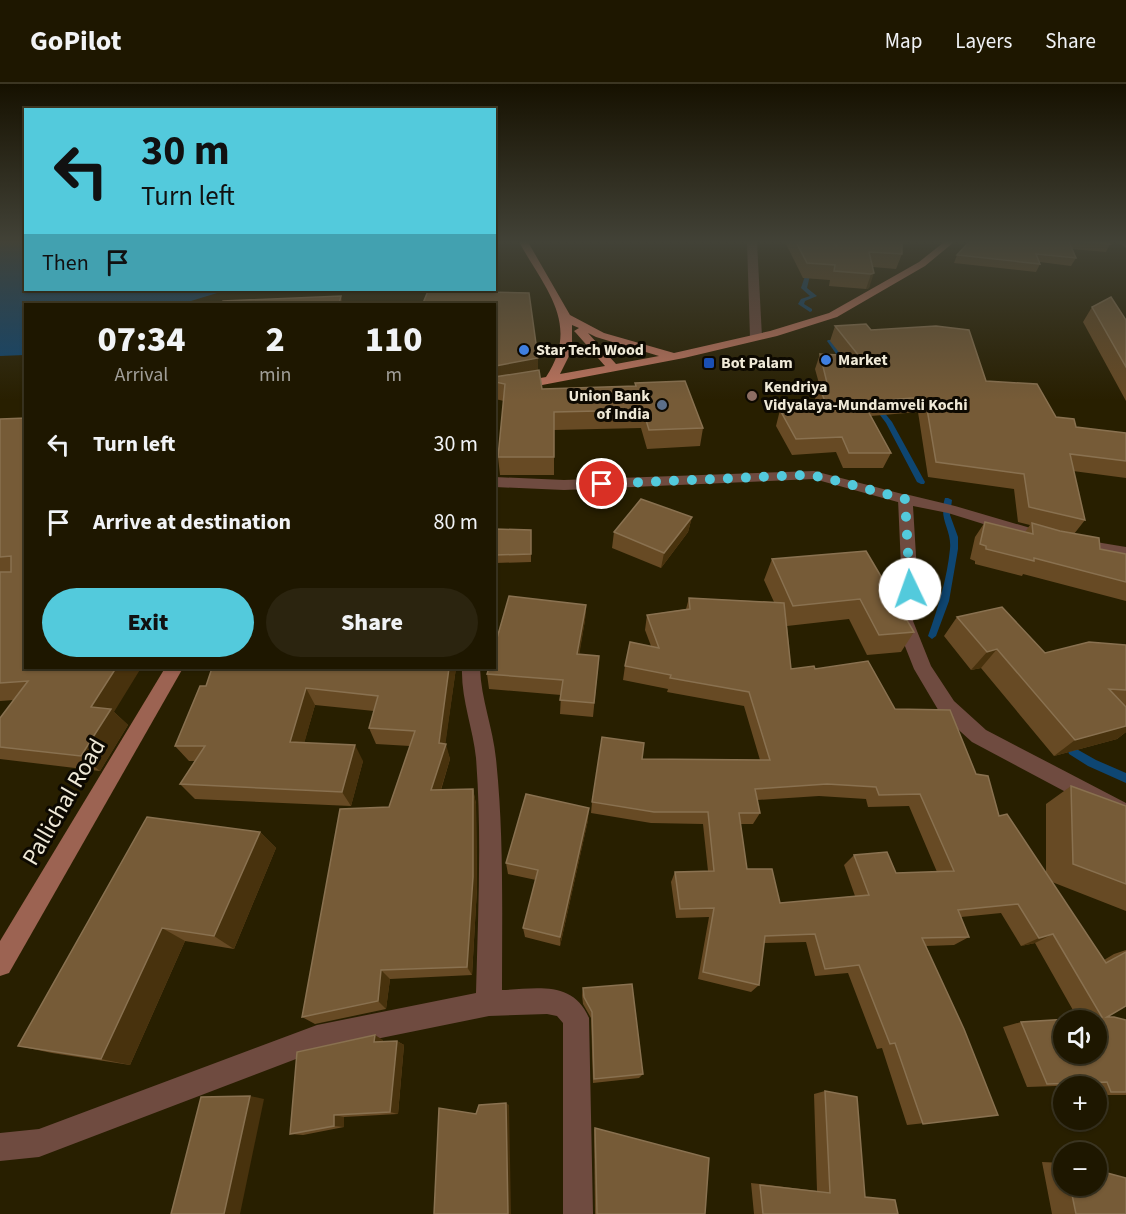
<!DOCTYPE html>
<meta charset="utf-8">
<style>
:root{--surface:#1e1700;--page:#2b240f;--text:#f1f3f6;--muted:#a19f99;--line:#3c3622;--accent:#53cadc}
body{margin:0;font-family:"Source Sans 3",sans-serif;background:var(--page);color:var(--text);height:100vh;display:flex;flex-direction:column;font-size:22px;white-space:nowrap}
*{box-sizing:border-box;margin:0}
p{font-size:20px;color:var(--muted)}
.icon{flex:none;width:33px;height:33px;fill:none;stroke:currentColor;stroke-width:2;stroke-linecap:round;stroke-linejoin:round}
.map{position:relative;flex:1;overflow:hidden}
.drawer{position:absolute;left:24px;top:219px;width:472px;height:366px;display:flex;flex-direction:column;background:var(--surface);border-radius:0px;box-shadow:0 2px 4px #0004,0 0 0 2px var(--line)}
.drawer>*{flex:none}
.hud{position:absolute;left:24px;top:24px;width:472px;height:183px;border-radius:0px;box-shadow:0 2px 4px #0004,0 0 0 2px var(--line);background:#53cadc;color:#111;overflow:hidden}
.controls{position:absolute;left:1053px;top:926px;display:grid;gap:12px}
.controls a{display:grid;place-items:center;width:54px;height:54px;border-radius:50%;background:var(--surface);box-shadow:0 2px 4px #0004,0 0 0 2px var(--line);font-size:30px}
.pin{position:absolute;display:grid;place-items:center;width:51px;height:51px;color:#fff;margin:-26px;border:3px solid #fff;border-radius:50%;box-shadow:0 2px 6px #0007}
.me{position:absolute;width:66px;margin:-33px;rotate:357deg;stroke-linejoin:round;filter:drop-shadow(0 0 4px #0008)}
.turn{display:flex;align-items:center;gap:21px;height:126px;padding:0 18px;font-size:27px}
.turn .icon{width:78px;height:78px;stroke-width:2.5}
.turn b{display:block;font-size:42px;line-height:51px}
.then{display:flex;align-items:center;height:57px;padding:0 18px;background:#0003;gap:12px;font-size:22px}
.eta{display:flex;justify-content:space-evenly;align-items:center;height:102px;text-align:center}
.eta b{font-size:36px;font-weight:800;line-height:42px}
.action{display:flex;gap:12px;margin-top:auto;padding:12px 18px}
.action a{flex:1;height:69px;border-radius:36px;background:var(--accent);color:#111;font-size:24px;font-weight:800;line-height:69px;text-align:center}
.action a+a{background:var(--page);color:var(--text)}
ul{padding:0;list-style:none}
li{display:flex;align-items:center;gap:18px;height:78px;padding:0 18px}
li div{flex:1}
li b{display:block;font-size:22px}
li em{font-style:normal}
header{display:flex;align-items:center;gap:36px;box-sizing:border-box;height:84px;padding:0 30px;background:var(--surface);border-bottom:2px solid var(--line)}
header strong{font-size:28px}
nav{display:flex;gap:33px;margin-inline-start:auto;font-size:21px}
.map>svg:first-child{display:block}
</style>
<header>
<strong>GoPilot</strong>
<nav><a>Map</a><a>Layers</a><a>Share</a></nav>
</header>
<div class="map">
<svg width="1126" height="1130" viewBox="0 0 1126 1130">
<rect width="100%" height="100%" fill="#281f00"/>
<polygon fill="#0e4672" points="0,158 25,158 26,206 227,206 181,220 26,220 25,271 0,272"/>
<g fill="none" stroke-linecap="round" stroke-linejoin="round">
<g fill="#0e4672" fill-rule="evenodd">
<polygon points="810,182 812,183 807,204 817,212 805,217 804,220 812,225 812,227 810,228 798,220 801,215 810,212 801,204 808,183"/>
<polygon points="828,256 832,256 849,280 848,281 844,281 827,257"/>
<polygon points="875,322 879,322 892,338 925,398 924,400 921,400 917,398 886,339 874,323"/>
<path d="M945,414H948L952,416L950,431L958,453V465L949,517L936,552L932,555L928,552C938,524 947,495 950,465C952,445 938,436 945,414Z"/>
<polygon points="1073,663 1096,676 1126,689 1126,699 1088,682 1069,670 1068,667 1069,664"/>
</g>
<g fill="#6f4b40" fill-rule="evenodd">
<polygon points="747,158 757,158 762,253 756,256 750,253"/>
<polygon points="1119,158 1126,158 1126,164"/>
<polygon points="905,410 955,422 1051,450 1053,454 1051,458 1045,459 948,429 913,422 918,505 913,537 931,582 954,617 986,646 1126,719 1126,740 972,658 940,629 914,585 895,537 902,505 898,415"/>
<polygon points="1078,455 1126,463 1126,475 1072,464 1070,460 1072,456"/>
<path d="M462,584H480C481,615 493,644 496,675C504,751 502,829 502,906C536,905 573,896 589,934L593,1130H563V939L557,932L547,930L489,932L317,967L39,1073L0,1077V1049L39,1045L317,941L476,909C478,831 482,752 476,674C473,644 461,615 462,584Z"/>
</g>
<polygon fill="#6f4b40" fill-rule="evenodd" points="814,387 910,412 912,415 905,420 814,395 564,406 495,403 495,393 564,396"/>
<polygon fill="#9c6352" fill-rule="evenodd" points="165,584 183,584 9,889 0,892 0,857"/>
<path fill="#bf755f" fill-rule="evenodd" d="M519,158H528L570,231L604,249L674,269L770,247L829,229L919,178L944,158H954L925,182L837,233L777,252L684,274L495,310V302L546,293C581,240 545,205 519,158ZM572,241L579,244L574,247L576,249L605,282L560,290L572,266ZM588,249L596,253L659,272L616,280Z"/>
</g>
<g fill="#674a24" fill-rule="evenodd">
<polygon points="785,158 902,158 902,170 896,185 873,183 869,204 866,205 829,202 830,196 803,194"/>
<polygon points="969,158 1108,158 1110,160 1106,168 1072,165 1076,174 1071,182 1040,178 1040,180 1036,188 954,179 957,171"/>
<polygon points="495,220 538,274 538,286 542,305 635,302 635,299 703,344 700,362 647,365 641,344 554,346 554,391 500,391 498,373 504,317 495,315"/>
<polygon points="1092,223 1126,236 1126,317 1083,238"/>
<polygon points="835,242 871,246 986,297 1076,343 1126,349 1126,394 1073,387 1085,436 1074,450 1100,465 1126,470 1126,517 1023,490 1022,492 975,480 975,477 970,475 975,453 985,438 1025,448 1030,441 1018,438 1014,405 928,393 918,328 871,332 891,369 883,384 843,384 836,368 792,371 776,342 780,326 816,324 814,318 819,303 820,303 815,285 820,270 841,271 830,257"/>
<polygon points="0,335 114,628 128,641 100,687 0,675 0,634 14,616 0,617"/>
<polygon points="692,433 688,448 661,484 612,464 614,448"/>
<polygon points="495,445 531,453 531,478 495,479"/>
<path d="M866,467L914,548L901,568L867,571L849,535L787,542L791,585H815L895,625L976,690L999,732L1046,789V720L1071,702L1126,722V827L1052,798L1104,876L1114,870L1126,866V922L1107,933L1126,936V1011H1096V1002H1085L1084,1001L1027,1003L1003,943L1021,938L1078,935L1035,859L1021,862L1001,829L961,833L969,853L954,861L926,862L998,1031L907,1041L882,964L877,965L848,889L815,892L806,858L764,859L759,901L751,908L698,895L709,833L676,834L671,798L675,788L708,787L703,740L651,739L591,729L592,718L642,675L760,676L744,622L667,608L668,605L623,596L625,582L651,562L645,546L647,531L686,525L689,514L774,518L764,496L772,475ZM819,712L866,715L868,723L909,722L937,788L896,789L854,771L844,781L855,812L780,819L747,785L740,740H753L760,729L757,716Z"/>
<polygon points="586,521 585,536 579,570 599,572 593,633 560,630 561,611 489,605 487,590"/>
<polygon points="957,533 1045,569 1126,561 1126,648 1117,655 1054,672 981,584 971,586 944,552"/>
<polygon points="456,584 445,660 450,675 441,706 473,705 476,720 477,804 472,891 390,895 386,925 315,940 302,933 389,723 410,662 376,660 369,644 374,627 315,621 304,659 363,677 351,722 195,715 180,700 195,677 189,677 175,662 206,602"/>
<polygon points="588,736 560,862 525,853 523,844 536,796 508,790 506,779"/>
<polygon points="260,748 276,764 234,865 185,857 130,981 52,969 18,962"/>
<polygon points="583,904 643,990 639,994 593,999 591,934 583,920 582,911"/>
<polygon points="383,956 383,958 397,957 404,961 398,1030 344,1033 344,1043 303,1051 290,1050"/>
<polygon points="825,1007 865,1112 898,1130 754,1130 751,1099 817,1107 814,1010"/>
<polygon points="595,1044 705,1130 595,1130 594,1045"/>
<polygon points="1042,1078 1064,1079 1064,1101 1096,1101 1126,1130 1052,1130"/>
</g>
<g fill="#48320d">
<polygon points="874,189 869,204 866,205 871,190"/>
<polygon points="341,212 343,220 339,220"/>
<polygon points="538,274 538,292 495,298 495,282"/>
<polygon points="692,433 688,448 661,484 664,469"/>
<polygon points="586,521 585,536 577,585 577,570"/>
<polygon points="997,565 981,584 971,586 987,568"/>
<polygon points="116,584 141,584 114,628 128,641 100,687 81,672 91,623"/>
<polygon points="449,584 456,584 445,663 446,660 450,675 436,721 431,706"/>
<polygon points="306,604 315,621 300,674 290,658"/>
<polygon points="1126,642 1126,648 1117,655 1054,672 1075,656"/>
<polygon points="355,661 363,677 351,722 342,708"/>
<polygon points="473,705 476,720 477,804 472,891 467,883"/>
<polygon points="589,724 588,736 560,862 560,853"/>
<polygon points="260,748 276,764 234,865 214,852"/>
<polygon points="162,844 185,857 130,981 101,975"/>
<polygon points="1053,850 1035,859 1021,862 1039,854"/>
<polygon points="381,886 390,895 386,925 378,917"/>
<polygon points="375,951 383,956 382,963 374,958"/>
<polygon points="397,957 404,961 398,1030 390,1028"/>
<polygon points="250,1012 264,1015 240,1130 224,1130"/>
<polygon points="506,1019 509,1021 511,1130 508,1130"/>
<polygon points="334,1031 344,1033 344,1043 334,1042"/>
</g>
<g fill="#765b37" stroke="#897150" stroke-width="1.5" fill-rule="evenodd">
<polygon points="796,158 834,158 836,162 837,158 902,158 902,170 869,168 874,189 871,190 834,187 835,181 807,179"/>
<polygon points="969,158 1069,158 1076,174 1036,170 1040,180 957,171"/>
<polygon points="1083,158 1108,158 1110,160"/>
<polygon points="428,207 529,209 538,274 495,282 495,220 404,220 423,219"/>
<polygon points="341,212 339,220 223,220 223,217"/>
<polygon points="1111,213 1126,236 1126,283 1092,223"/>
<polygon points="866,240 871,246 936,242 969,246 986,297 1037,300 1056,333 1074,335 1076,343 1126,349 1126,377 1070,370 1085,436 1029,423 1024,390 936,378 925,313 863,318 891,369 849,369 842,353 796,355 780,326 828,324 819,303 828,303 820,270 859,272 835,242"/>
<polygon points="539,286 542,305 636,302 635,299 685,297 703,344 649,346 643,326 554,328 554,373 498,373 505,300 495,298 495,293"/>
<polygon points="26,334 26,584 116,584 91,623 111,625 81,672 0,663 0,634 28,597 0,599 0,488 11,488 11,472 0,473 0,335"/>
<polygon points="641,415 692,433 664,469 614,448"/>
<polygon points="985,438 1033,450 1032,439 1060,447 1099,454 1100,465 1126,470 1126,498 1034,474 1034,477 986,465 986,462 980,460"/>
<polygon points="495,445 531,446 531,470 495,471"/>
<polygon points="866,467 914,548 879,551 860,515 793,522 772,475"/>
<polygon points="509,512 586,521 577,570 599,572 594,619 560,616 563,596 487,590 489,584 495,584 495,561"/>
<path d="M689,514L784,519L791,585L814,582L815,585L868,577L895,625L950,626L976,690L988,692L999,732L1007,730L1106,879L1126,868V922L1107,933H1114L1126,936V1008H1111L1107,998L1047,1000L1021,938L1102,933L1053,850L1039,854L1018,820L958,826L969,853L922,854L964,945L998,1031L923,1040L895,959L890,960L859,881L825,885L815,850L765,852L759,901L703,888L714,824L680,825L675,788L714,787L708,728H654L592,718L602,653L644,659L642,675L770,676L749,608L670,594L671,591L625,582L630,558L659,564L647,531L690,525ZM827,700L876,703L879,711L920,710L954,787L896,789L887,768L854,771L869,811L780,819L772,785H747L739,729H760L755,705ZM1064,936H1096V969H1064Z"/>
<polygon points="1002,523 1045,569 1089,558 1126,561 1126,606 1109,605 1126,623 1126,642 1075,656 997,565 987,568 957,533"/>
<polygon points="212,584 449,584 439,659 446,660 431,706 473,705 473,793 467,883 381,886 378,917 302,933 340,725 389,723 415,647 369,644 378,612 306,604 290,658 355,661 342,708 180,700 205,662 175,662 200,602 206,602"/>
<polygon points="1071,702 1126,722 1126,800 1073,780"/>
<polygon points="526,710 589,724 560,853 523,844 538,786 506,779"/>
<polygon points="147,733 260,748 214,852 162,844 101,975 18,962"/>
<polygon points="632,900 643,990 594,995 592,928 584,913 583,904"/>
<polygon points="375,951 374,958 397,957 390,1028 334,1031 334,1042 290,1050 297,968"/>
<polygon points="825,1007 857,1013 865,1113 895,1116 898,1130 763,1130 760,1101 830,1109"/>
<polygon points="250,1012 224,1130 171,1130 201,1013"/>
<polygon points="506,1019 508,1130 434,1130 439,1024 476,1030 479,1021"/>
<polygon points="595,1044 709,1074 705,1130 597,1130"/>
<polygon points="1096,1086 1126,1094 1126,1130 1076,1130 1070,1101 1096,1101"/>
</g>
<linearGradient id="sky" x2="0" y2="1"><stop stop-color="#161100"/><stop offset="0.5" stop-color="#424237"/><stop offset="1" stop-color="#424237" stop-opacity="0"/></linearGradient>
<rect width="1126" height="316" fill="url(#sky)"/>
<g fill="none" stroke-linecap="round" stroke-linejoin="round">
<polyline stroke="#53cadc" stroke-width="10" stroke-dasharray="0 18" points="602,400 805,391 822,393 905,415 910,505"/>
</g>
<g fill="#3f7fe0" stroke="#0d0901" stroke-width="2">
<circle cx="524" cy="266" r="6"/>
<circle cx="826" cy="276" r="6"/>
</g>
<rect fill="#1a4fb4" stroke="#0d0901" stroke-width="2" x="703" y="273" width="12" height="12" rx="3"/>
<circle fill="#8d6e63" stroke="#0d0901" stroke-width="2" cx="752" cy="312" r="6"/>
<circle fill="#5c6f8a" stroke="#0d0901" stroke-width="2" cx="662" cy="321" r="6"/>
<g text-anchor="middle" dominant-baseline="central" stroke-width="6" stroke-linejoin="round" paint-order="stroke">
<g font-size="16" font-weight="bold" fill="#efe9d7" stroke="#0d0901" text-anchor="start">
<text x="536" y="266">Star Tech Wood</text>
<text x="838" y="276">Market</text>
<text x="721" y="279">Bot Palam</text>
<text x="764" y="303">Kendriya<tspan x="764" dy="18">Vidyalaya-Mundamveli Kochi</tspan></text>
<text x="650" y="312" text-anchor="end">Union Bank<tspan x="650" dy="18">of India</tspan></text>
</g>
<g font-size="24" fill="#efe9d7" stroke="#0d0901">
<text transform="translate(64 718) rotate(-60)">Pallichal Road</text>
</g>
</g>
</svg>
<div class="controls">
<a><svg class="icon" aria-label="sound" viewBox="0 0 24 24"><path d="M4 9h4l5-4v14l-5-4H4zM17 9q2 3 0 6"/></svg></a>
<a>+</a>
<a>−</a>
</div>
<div class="pin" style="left:602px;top:400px;background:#d93025"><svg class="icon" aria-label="arrive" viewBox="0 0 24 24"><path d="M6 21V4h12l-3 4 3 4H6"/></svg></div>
<svg class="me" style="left:910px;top:505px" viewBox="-20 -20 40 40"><circle r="19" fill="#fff"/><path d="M0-13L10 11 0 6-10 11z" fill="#53cadc"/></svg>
<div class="hud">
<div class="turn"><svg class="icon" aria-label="left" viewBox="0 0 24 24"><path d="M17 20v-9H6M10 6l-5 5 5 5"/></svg><div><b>30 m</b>Turn left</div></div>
<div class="then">Then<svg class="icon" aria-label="arrive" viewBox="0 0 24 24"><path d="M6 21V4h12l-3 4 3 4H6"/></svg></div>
</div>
<section class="drawer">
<div class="eta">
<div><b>07:34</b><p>Arrival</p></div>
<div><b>2</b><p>min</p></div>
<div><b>110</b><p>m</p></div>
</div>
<ul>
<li><svg class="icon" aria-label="left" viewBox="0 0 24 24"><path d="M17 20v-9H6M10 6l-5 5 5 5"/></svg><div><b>Turn left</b></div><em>30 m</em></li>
<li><svg class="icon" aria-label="arrive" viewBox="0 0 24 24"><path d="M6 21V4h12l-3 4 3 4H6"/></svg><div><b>Arrive at destination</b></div><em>80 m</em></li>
</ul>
<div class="action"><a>Exit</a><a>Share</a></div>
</section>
</div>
